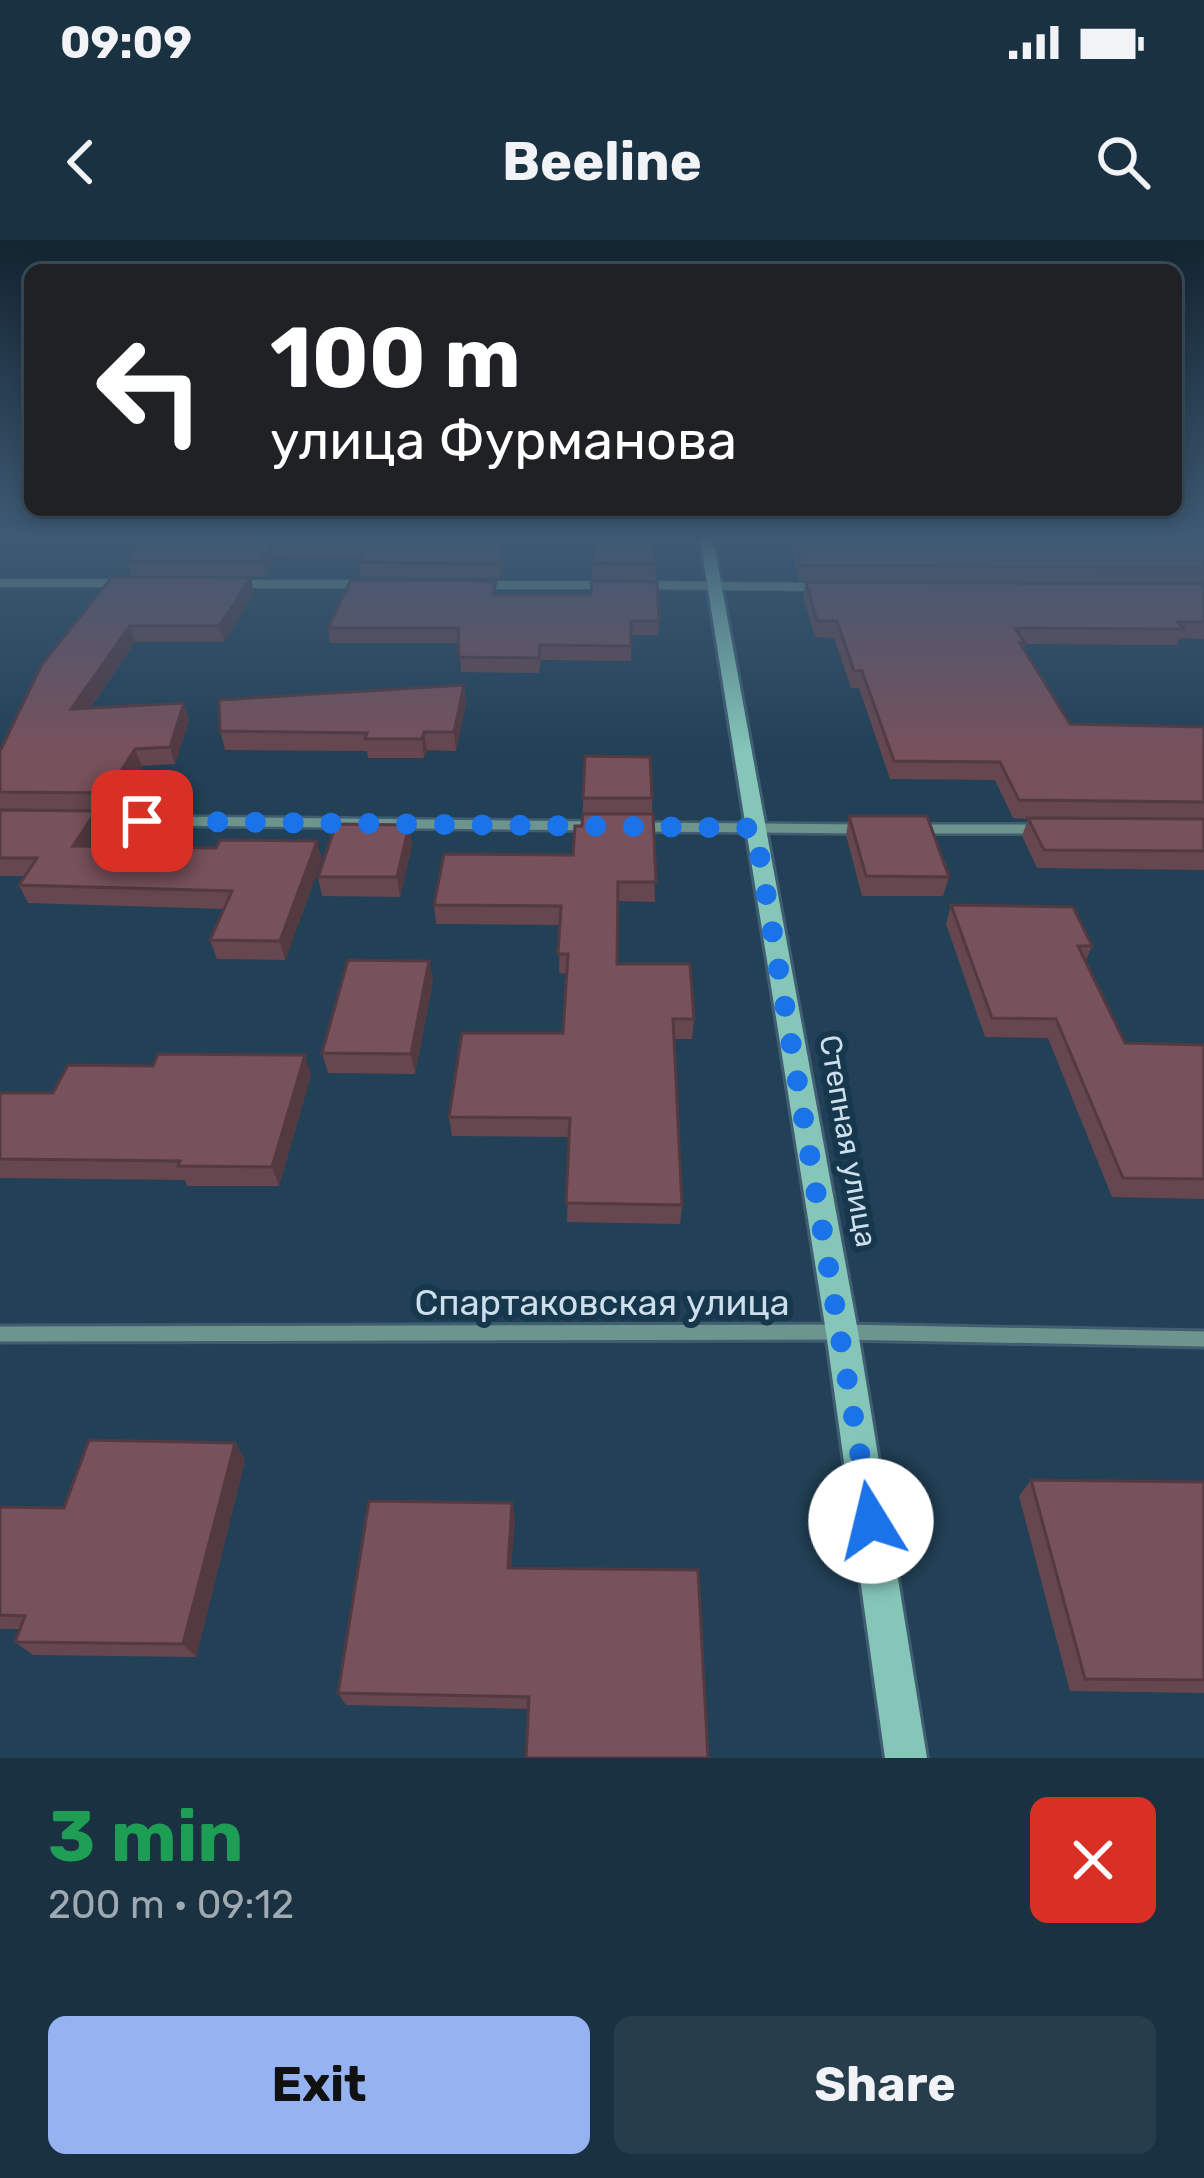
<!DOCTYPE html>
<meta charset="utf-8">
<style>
:root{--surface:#1a3141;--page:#273d4c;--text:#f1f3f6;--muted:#9fa9b1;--line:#384c5a;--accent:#95b2f1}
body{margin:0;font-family:Rubik,sans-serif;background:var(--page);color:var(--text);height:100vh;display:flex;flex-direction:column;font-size:45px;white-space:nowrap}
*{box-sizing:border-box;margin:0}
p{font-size:39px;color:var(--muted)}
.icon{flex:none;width:66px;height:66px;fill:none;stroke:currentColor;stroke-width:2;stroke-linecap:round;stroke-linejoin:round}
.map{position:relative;height:1518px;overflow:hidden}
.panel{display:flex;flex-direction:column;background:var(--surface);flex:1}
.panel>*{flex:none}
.banner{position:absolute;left:24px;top:24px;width:1158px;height:252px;border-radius:18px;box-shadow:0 6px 18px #0003,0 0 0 3px var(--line);background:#202124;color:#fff;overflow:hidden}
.pin{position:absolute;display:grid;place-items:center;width:102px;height:102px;color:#fff;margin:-51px;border-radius:24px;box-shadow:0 6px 18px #0006}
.me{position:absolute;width:132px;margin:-66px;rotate:351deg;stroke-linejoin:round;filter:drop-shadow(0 0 9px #0008)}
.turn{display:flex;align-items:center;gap:42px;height:252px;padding:0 48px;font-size:54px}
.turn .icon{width:156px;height:156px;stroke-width:2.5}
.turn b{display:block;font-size:84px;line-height:102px}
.round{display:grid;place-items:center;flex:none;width:126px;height:126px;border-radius:18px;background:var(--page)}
.head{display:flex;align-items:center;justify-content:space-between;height:204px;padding:0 48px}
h1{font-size:72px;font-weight:700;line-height:90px;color:#1e9e55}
.primary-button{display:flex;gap:24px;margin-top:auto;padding:24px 48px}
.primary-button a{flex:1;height:138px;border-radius:18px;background:var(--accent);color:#111;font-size:48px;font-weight:700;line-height:138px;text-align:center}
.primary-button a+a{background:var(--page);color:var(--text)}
.status{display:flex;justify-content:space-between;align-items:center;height:84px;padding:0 60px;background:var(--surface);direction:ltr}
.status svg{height:33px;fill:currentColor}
header{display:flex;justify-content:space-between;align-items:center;height:156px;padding:0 48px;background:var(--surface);font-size:54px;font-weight:700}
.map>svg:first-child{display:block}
</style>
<div class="status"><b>09:09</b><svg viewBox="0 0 49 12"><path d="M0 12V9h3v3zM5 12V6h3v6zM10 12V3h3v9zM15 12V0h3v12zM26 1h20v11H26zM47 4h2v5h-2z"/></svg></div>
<header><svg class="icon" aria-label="back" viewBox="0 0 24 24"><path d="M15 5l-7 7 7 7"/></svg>Beeline<svg class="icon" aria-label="search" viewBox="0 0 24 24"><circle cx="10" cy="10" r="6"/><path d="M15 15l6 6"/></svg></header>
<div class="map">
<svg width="1204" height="1518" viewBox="0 0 1204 1518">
<rect width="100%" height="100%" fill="#224157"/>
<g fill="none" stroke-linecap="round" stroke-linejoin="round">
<g stroke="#415d72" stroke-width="10">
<g id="street-far2">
<polyline points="0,343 123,343"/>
<polyline points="239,344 363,344"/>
<polyline points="485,345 603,345"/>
<polyline points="641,345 819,347"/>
</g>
</g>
<g stroke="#415d72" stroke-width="14">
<g id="street-far1">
<polyline points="83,580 597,586"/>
<polyline points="641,587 861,589"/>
<polyline points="917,589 1041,589"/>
</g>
</g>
<g stroke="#415d72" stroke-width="21">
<polyline id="street" points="0,1094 842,1092 1204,1099"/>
</g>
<g stroke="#415d72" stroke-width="6">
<polygon id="secondary" points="700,299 713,299 858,1092 927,1518 885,1518 826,1092"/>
</g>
<use href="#street-far2" stroke="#6d958d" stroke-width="8"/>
<use href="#street-far1" stroke="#6d958d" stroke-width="9"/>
<use href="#street" stroke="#6d958d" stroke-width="15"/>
<use href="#secondary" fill="#85c6b9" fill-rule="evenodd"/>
</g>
<g fill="#66464f">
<polygon points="143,299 509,299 500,338 361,337 358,322 360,319 277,318 265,337 130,336 126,321"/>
<polygon points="593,299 656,324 655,340 592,339"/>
<polygon points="790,299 1204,299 1204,344 799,341"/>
<polygon points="112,337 254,353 224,402 135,402 90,468 184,463 189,480 175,524 142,526 114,571 0,570 0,511"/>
<polygon points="806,342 1204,344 1204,399 1180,398 1177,405 1025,404 1023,409 1070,484 1204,487 1204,630 1037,628 1022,596 1028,579 1013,578 995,540 890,539 859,448 851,448 834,398 815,397 803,357"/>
<polygon points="497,355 659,381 658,395 631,395 631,421 541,420 539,433 461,432 459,403 330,403 328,388"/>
<polygon points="464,445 466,463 456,511 427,510 424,518 368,518 367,511 225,510 220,491"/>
<polygon points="585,516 652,558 655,662 618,661 617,724 694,779 692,799 674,799 682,965 680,984 567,982 569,897 452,896 449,877 563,793 567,734 559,733 560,685 436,684 434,665 573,615 582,586"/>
<polygon points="0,570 103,589 92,606 322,619 285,720 217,719 210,700 224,669 28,663 19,645 25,636 0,636"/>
<polygon points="849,576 949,637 943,656 862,656 846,595"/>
<polygon points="409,585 412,605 400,657 322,656 318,637"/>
<polygon points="951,665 1092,706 1085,722 1125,803 1204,805 1204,959 1112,957 1048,798 985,797 946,684"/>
<polygon points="429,721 433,741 415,834 328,833 322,813"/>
<polygon points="311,835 279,946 187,946 185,940 0,938 0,853 53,853"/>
<polygon points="235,1203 245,1220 196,1417 33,1415 15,1402 20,1389 0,1389 0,1267 64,1268"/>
<polygon points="1031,1240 1204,1242 1204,1453 1070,1451 1019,1256"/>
<polygon points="512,1263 515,1279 511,1328 708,1518 529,1469 346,1465 338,1453"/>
</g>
<g fill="#533940">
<polygon points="505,299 509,299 500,338 499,324"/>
<polygon points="273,303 277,318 265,337 261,322"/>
<polygon points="251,338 254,353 224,402 219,386"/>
<polygon points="130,386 135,402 77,486 71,469"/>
<polygon points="464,445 466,463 456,511 454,492"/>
<polygon points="184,463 189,480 175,524 170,507"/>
<polygon points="424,492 427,510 424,518 422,499"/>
<polygon points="135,509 142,526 114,571 107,553"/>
<polygon points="96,571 103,589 81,624 73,606"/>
<polygon points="409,585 412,605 400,657 397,637"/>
<polygon points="317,601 322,619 285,720 280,701"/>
<polygon points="429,721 433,741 415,834 411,814"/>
<polygon points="305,815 311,835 279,946 272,927"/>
<polygon points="235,1203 245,1220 196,1417 183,1404"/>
<polygon points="512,1263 515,1279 510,1343 508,1328"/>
</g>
<g fill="#77515c" stroke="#533940" stroke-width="3">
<polygon points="143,299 505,299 499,324 358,322 367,304 273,303 261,322 126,321"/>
<polygon points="593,299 654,299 656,324 592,323"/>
<polygon points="795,299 1204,299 1204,328 801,325"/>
<polygon points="112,337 251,338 219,386 130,386 71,469 184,463 170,507 135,509 107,553 0,552 0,511 42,424"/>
<polygon points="351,340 496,341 493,355 591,355 592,341 657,342 659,381 631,381 631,406 540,405 539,418 459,417 458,388 328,388"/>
<polygon points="806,342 1204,344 1204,382 1178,382 1184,389 1015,388 1025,403 1020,403 1070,484 1204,487 1204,562 1019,560 1000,522 894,521 862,431 854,431 837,381 817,381"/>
<polygon points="464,445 454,492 424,492 422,499 365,499 367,493 220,491 219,460"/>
<polygon points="585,516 650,517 652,558 583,558"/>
<polygon points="0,570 96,571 73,606 216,608 220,600 317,601 280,701 210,700 232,651 19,645 37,618 0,618"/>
<polygon points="583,574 653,574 656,642 618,642 617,724 690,724 694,779 673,779 682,965 566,963 570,878 449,877 462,793 563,793 568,714 558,714 561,666 434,665 444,614 573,615 575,586 582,586"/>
<polygon points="849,576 927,576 949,637 866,636"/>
<polygon points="1028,578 1204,579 1204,611 1044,610"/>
<polygon points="336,584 409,585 397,637 318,637"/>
<polygon points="951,665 1073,667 1092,706 1078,706 1125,803 1204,805 1204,939 1123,938 1056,779 992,778"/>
<polygon points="348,720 429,721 411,814 322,813"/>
<polygon points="158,814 305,815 272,927 178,926 180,921 0,919 0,853 53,853 68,825 153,826"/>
<polygon points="89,1200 235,1203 183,1404 15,1402 25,1376 0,1375 0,1267 64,1268"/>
<polygon points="1031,1240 1204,1242 1204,1440 1085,1439"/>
<polygon points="369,1261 512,1263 508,1328 698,1330 708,1518 526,1518 529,1457 338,1453"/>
</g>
<linearGradient id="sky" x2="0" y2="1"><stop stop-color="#132430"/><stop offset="0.58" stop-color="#3e5a74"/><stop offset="1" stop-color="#3e5a74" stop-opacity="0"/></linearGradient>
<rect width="1204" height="512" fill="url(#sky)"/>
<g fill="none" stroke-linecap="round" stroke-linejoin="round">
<polyline stroke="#1a73e8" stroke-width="21" stroke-dasharray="0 37.8" points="142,581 755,588 871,1281"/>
</g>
<g text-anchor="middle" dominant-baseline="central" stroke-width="12" stroke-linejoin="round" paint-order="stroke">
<g font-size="30" fill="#cddfec" stroke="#17374c">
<text transform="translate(848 901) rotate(80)">Степная улица</text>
</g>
<g font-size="36" fill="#cddfec" stroke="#17374c">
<text x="602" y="1062">Спартаковская улица</text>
</g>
</g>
</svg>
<div class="pin" style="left:142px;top:581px;background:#d93025"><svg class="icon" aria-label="arrive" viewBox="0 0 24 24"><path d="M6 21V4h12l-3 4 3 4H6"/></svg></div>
<svg class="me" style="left:871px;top:1281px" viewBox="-20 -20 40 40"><circle r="19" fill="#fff"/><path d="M0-13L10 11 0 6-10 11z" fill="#1a73e8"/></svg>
<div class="banner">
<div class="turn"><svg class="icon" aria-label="left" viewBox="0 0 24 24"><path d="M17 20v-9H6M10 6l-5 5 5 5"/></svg><div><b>100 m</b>улица Фурманова</div></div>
</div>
</div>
<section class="panel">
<div class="head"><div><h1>3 min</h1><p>200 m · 09:12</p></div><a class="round" style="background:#d93025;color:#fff"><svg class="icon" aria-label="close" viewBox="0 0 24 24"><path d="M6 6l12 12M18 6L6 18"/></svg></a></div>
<div class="primary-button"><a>Exit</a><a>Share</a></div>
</section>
